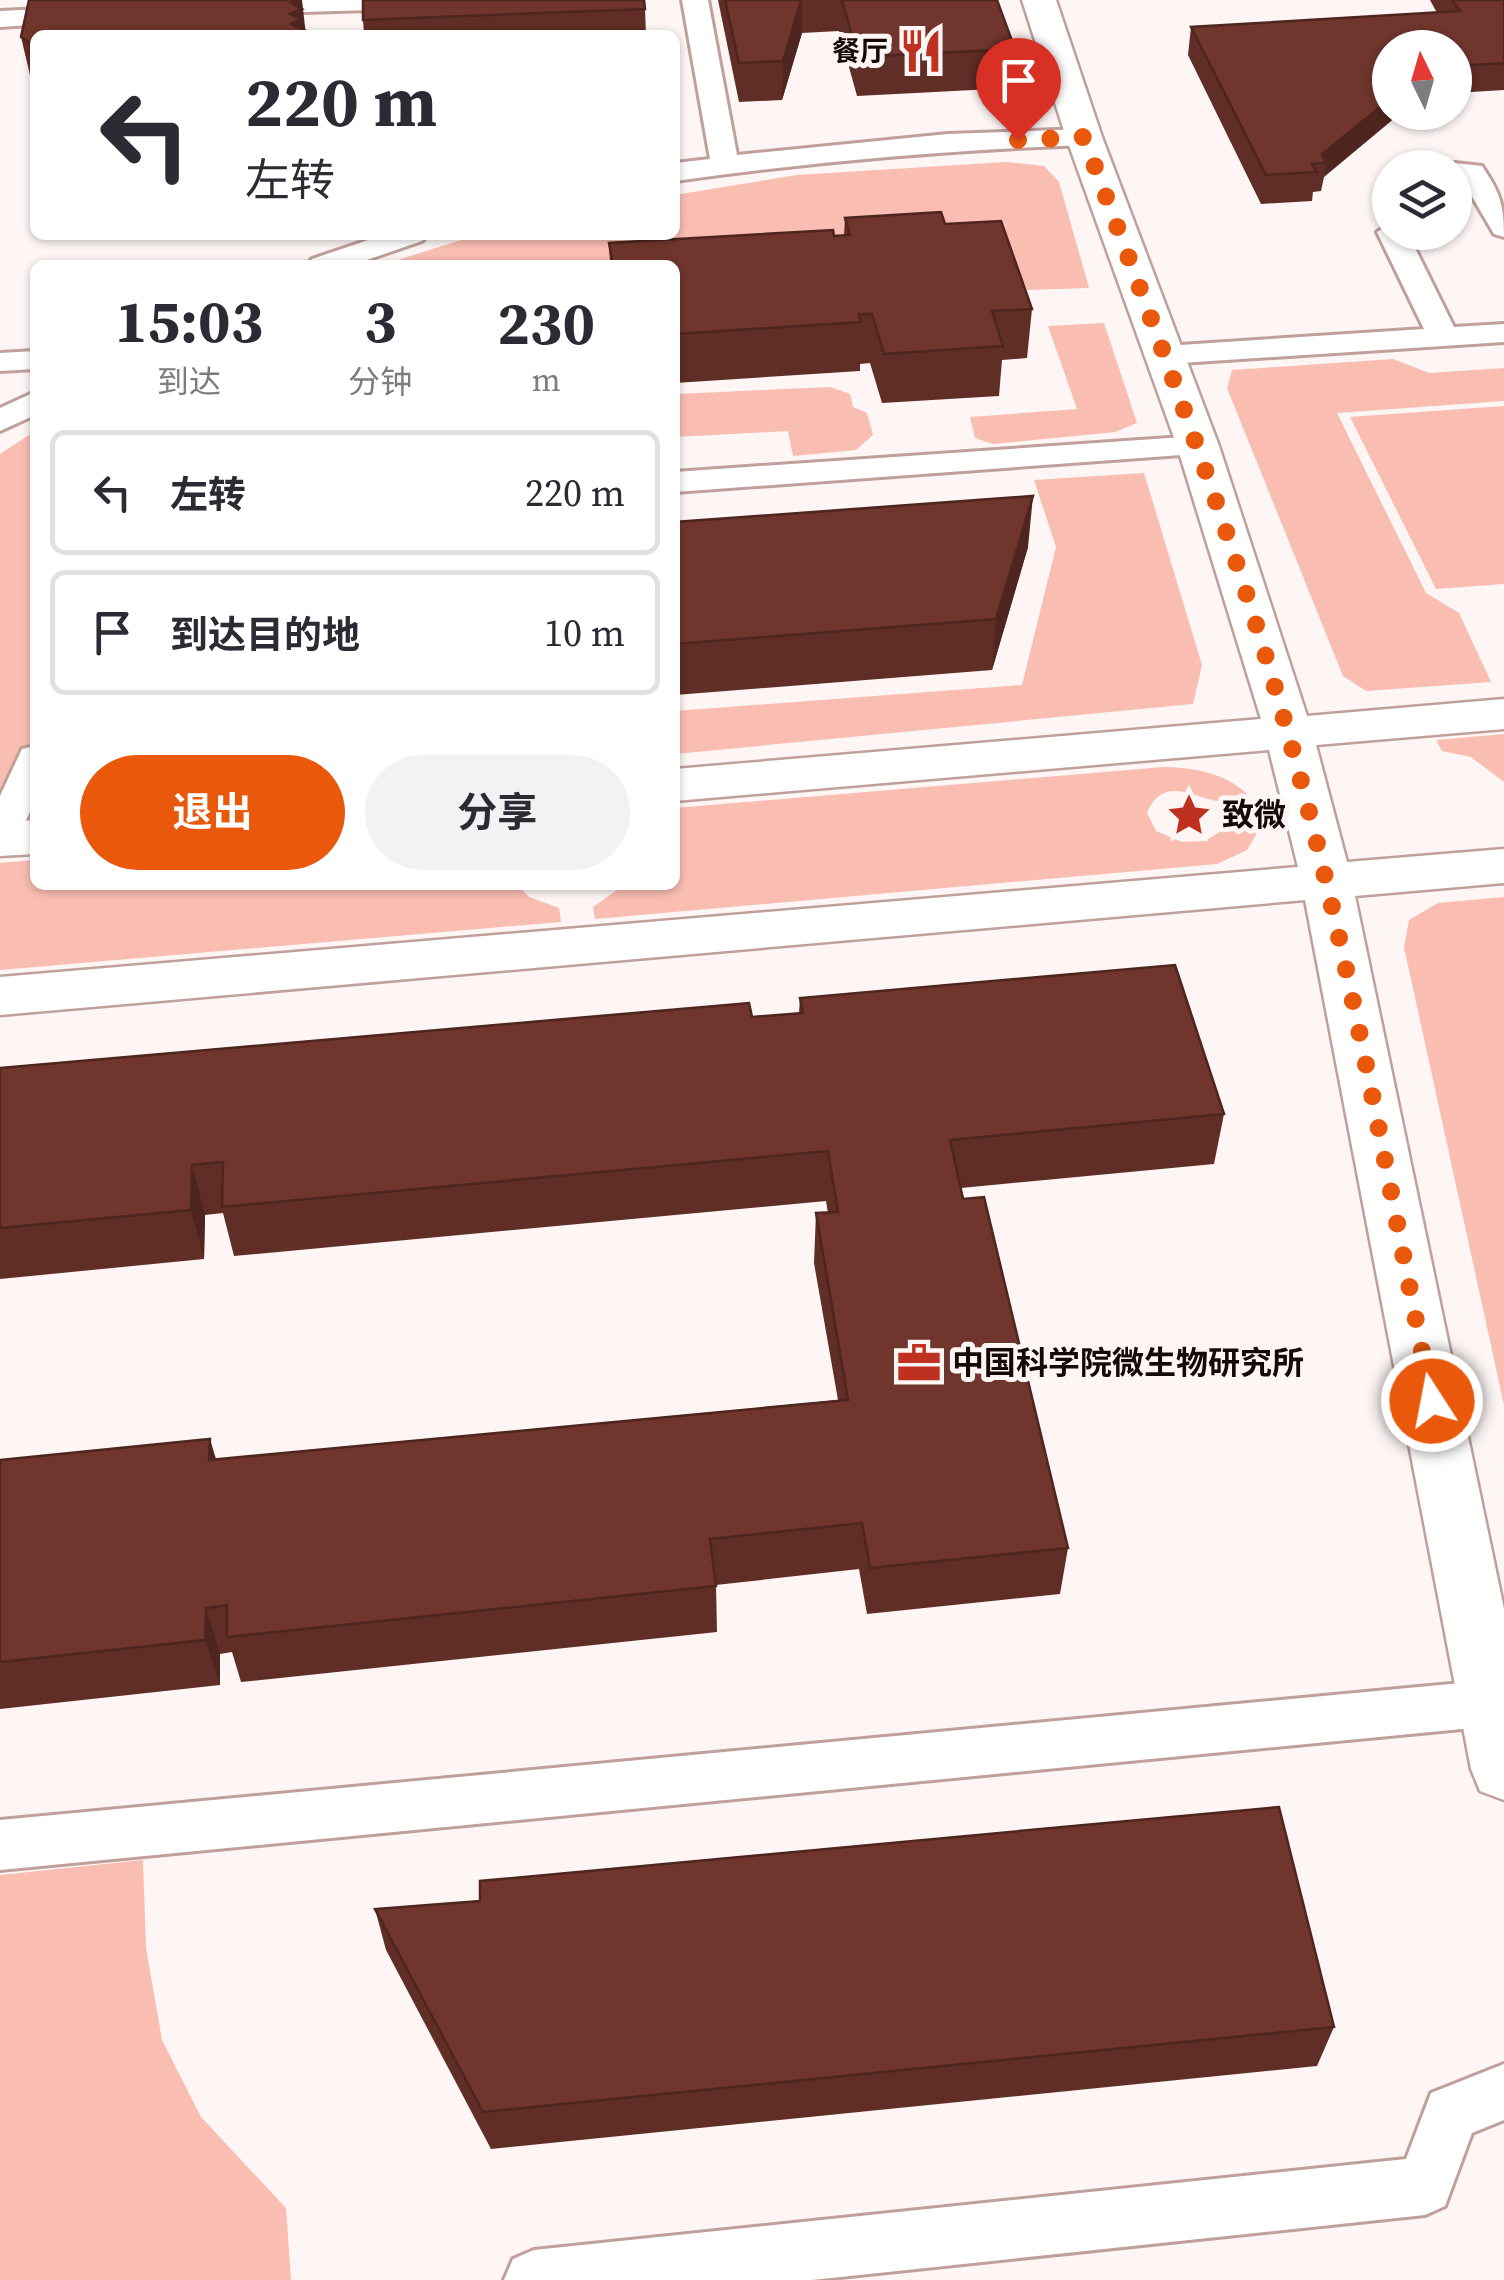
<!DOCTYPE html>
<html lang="zh">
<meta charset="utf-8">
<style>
:root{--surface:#fff;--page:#f2f2f3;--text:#2b2b33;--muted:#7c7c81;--line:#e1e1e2;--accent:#ea580c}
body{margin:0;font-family:"Source Serif 4","Noto Sans SC",serif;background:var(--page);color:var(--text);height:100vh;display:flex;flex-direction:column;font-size:38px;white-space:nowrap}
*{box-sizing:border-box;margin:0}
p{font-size:32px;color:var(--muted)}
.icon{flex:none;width:55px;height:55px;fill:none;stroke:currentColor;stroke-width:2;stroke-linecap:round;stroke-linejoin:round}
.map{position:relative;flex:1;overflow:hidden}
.sheet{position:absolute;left:30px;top:260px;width:650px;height:630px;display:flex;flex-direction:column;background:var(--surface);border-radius:15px;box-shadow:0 2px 8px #0004}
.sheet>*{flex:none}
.banner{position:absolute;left:30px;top:30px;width:650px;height:210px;border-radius:15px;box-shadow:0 2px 8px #0004;background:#fff;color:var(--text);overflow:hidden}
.needle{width:65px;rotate:355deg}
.controls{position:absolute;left:1372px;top:30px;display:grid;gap:20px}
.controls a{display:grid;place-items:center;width:100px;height:100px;border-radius:50%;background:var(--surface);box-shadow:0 2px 8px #0004;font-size:50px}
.pin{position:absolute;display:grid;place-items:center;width:85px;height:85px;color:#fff;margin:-102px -42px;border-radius:50% 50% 50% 0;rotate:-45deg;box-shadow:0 0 10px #0007}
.pin .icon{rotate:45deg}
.me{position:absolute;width:110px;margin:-55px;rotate:349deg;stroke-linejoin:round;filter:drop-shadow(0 0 8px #0008)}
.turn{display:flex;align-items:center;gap:35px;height:210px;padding:0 50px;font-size:45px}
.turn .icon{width:130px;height:130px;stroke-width:2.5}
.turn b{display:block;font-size:70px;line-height:85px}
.eta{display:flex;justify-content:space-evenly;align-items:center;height:170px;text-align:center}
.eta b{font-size:60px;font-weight:700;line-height:70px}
.button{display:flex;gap:20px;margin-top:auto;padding:20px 50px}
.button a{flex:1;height:115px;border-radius:60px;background:var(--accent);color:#fff;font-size:40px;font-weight:700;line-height:115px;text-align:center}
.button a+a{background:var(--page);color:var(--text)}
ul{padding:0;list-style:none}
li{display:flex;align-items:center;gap:30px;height:125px;margin:0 20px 15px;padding:0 30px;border:5px solid var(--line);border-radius:15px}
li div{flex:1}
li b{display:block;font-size:38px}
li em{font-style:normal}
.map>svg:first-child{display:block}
</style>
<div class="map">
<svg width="1504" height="2280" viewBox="0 0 1504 2280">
<rect width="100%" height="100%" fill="#fdf6f5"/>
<g fill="#f9bdb2">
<polygon points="1006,162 1044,166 1059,182 1089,288 1027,290 1014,259 382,265 477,235 675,235 675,195 797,175"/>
<polygon points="1104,323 1137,423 1115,432 993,444 975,438 970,417 1077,409 1048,326"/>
<polygon points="1393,359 1429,373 1504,368 1504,401 1337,413 1426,593 1459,613 1491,682 1366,691 1343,676 1227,388 1232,370"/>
<polygon points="830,387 850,394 853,407 867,413 873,435 856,450 793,456 788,431 675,437 675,394"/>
<polygon points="1504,406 1504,584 1436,589 1350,417"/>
<polygon points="35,431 35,805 0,807 0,454"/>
<polygon points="1144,473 1202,665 1193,704 675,754 675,711 1022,685 1056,547 1034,480"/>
<polygon points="1504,734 1504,782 1471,757 1442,751 1436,740"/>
<path d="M1164,767C1196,768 1227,773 1250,797C1240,798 1227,802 1217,801C1192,797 1163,775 1147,813L1156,831L1182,842L1205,841L1223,830L1260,828L1247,850L1217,864L595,919L593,907L624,885H675V808Z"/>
<polygon points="35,860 35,885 518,885 529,897 559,908 561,922 0,970 0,863"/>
<polygon points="1504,897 1504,1405 1404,947 1409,920 1438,903"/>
<polygon points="143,1860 146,1948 162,2040 201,2117 286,2208 291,2280 0,2280 0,1875"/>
</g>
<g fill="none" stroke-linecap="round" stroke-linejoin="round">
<g stroke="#c0a09b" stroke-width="6">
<g id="service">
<polygon points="245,0 450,0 437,8 236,14 232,8 236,2"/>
<path d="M682,0H708L737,155L948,134L1084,129L1098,137L1084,145C946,150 811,162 675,181V163L710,159Z"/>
<polygon points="84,7 93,9 97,15 93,21 0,27 0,11"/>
<path d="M1455,163L1482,166C1500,193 1504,204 1504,237L1494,234L1463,181H1455V168H1444Z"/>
<polygon points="1390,224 1390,232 1407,232 1454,327 1504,324 1504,342 1165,364 1154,362 1149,355 1154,348 1165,346 1424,329 1377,232"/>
<polygon points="383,235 427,235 422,241 352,265 308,265 312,259"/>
<polygon points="35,351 35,369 0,371 0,353"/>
<polygon points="35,392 35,415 0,431 0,408"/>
<polygon points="1198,436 1209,439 1214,446 1209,453 675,492 675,472"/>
<polygon points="35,746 35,801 13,848 0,852 0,796 22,749"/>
<polygon points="1493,1680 1504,1684 1504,1722 1493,1726 0,1870 0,1820"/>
<polygon points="1504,2064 1504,2120 1472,2133 1445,2206 1425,2215 812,2280 504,2280 513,2259 534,2250 1406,2159 1431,2093"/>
</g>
</g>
<g stroke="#c0a09b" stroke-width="5">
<g id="minor">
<polygon points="1022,0 1056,0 1102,137 1219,446 1307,716 1504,699 1504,729 1316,745 1347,862 1504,849 1504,883 1355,896 1504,1609 1504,1800 1480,1791 1471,1769 1305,900 0,1015 0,977 1298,867 1269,750 675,801 675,769 1261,719 1177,446 1066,137"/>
<polygon points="35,820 35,854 0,856 0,822"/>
</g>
</g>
<use href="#service" fill="#fff" fill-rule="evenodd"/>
<use href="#minor" fill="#fff" fill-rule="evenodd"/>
</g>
<g fill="#602e26">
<polygon points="718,0 997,0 1015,49 1012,88 857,96 839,31 802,33 782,100 739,102"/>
<polygon points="1430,0 1504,0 1504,90 1455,93 1455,48 1390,48 1324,177 1321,191 1313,192 1312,201 1261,204 1188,55 1191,27 1437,13"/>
<polygon points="645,9 646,35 364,35 363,20"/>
<polygon points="35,35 35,79 30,75 21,37"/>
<polygon points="845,218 945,224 1032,309 1027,358 1002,360 999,396 882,403 870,363 860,364 860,371 675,383 675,265 610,265 609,243 844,235"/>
<polygon points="675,522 1028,547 992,670 675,695"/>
<polygon points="800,998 1224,1114 1214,1164 961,1188 1068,1548 1060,1594 867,1614 859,1569 716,1585 717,1632 241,1682 232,1652 220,1654 220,1685 0,1709 0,1460 216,1460 838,1400 814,1263 816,1213 828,1213 826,1201 234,1256 223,1213 205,1215 204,1259 0,1279 0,1068 799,1013"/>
<polygon points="375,1909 1334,2027 1317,2066 491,2149 386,1950"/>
</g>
<g fill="#4e251f">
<polygon points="299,0 302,0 306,35 293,35 291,3"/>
<polygon points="801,0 802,0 802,33 782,100 783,61"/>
<polygon points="1390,99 1390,112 1402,112 1324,177 1326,163 1322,154"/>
<polygon points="1033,496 1028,547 992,670 996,619"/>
<polygon points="192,1165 205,1215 204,1259 191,1210"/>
<polygon points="210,1439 224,1486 209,1460"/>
<polygon points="206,1608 220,1654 220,1685 205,1640"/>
</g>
<g fill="#70352c" stroke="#4e251f" stroke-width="2.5">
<polygon points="29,0 299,0 291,3 302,9 290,14 301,19 291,24 304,30 293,35 35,35 35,46 21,37"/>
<polygon points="363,0 644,0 645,9 363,20"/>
<polygon points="725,0 801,0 783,61 739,63"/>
<polygon points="842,0 997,0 1015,49 858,57"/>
<polygon points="1452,0 1504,0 1504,63 1455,66 1455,48 1390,48 1390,99 1322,154 1326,163 1312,164 1317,172 1266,175 1191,27 1460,11"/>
<polygon points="941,212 945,224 1001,221 1032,309 992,311 1003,346 884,354 872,314 859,314 861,322 675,334 675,265 613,265 609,243 833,230 834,236 850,235 845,218"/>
<polygon points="1033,496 996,619 675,644 675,522"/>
<polygon points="1175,965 1224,1114 950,1140 963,1199 984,1197 1068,1548 870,1568 862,1523 710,1539 716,1586 227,1637 227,1605 206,1608 205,1640 0,1662 0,1460 210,1439 209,1460 848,1400 816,1213 838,1212 828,1151 222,1207 223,1162 192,1165 191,1210 0,1228 0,1068 749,1003 752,1017 803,1013 800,998"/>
<polygon points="1279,1807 1334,2027 483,2112 375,1909 480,1901 480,1881"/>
</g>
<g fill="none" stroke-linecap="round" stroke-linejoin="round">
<path stroke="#ea580c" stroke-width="18" stroke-dasharray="0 32.4" d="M1018,140L1084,137C1157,335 1233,533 1289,737C1350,954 1387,1179 1432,1401"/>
</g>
<defs>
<g id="restaurant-bare" transform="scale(3.45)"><path d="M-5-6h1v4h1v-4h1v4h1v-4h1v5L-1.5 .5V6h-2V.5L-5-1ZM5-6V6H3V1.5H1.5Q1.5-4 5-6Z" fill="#be3121" stroke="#fdf6f5" stroke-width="2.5" paint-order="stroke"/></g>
<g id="sight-bare" transform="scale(3.45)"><path d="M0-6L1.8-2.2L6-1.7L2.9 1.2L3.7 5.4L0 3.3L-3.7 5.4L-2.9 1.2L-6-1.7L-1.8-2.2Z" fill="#be3121" stroke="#fdf6f5" stroke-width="2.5" paint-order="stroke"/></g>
<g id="office-bare" transform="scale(3.45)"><path d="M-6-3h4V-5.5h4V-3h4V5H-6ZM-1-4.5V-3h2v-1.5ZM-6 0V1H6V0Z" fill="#be3121" stroke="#fdf6f5" stroke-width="2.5" paint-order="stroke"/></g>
</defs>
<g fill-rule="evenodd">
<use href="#restaurant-bare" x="921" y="51"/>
<use href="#sight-bare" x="1189" y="815"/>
<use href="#office-bare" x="919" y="1363"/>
</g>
<g text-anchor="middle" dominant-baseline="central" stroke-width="10" stroke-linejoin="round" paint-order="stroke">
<g font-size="28" font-weight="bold" fill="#150a08" stroke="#fdf6f5" text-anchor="end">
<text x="888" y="51">餐厅</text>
</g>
<g font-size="32" font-weight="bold" fill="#150a08" stroke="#fdf6f5" text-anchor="start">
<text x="1222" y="815">致微</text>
<text x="952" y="1363">中国科学院微生物研究所</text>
</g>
</g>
</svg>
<div class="controls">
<a><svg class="needle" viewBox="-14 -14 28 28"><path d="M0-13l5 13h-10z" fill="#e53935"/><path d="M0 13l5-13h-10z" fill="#7c7c81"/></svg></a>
<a><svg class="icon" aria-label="layers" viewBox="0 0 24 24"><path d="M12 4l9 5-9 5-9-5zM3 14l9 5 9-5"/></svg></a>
</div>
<div class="pin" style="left:1018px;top:140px;background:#d93025"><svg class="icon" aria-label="arrive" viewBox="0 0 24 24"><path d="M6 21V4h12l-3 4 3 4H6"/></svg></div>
<svg class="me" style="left:1432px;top:1401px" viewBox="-20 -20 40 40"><circle r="17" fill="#ea580c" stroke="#fff" stroke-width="3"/><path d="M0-11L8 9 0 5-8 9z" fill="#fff"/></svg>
<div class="banner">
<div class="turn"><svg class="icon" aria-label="left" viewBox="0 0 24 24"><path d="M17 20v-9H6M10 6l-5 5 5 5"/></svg><div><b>220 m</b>左转</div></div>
</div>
<section class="sheet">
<div class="eta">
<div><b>15:03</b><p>到达</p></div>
<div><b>3</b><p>分钟</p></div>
<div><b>230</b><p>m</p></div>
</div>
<ul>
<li><svg class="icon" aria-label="left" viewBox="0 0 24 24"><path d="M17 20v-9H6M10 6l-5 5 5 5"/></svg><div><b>左转</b></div><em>220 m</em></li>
<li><svg class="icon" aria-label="arrive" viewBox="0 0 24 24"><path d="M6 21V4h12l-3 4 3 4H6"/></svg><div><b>到达目的地</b></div><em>10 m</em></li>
</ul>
<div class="button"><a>退出</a><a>分享</a></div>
</section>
</div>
